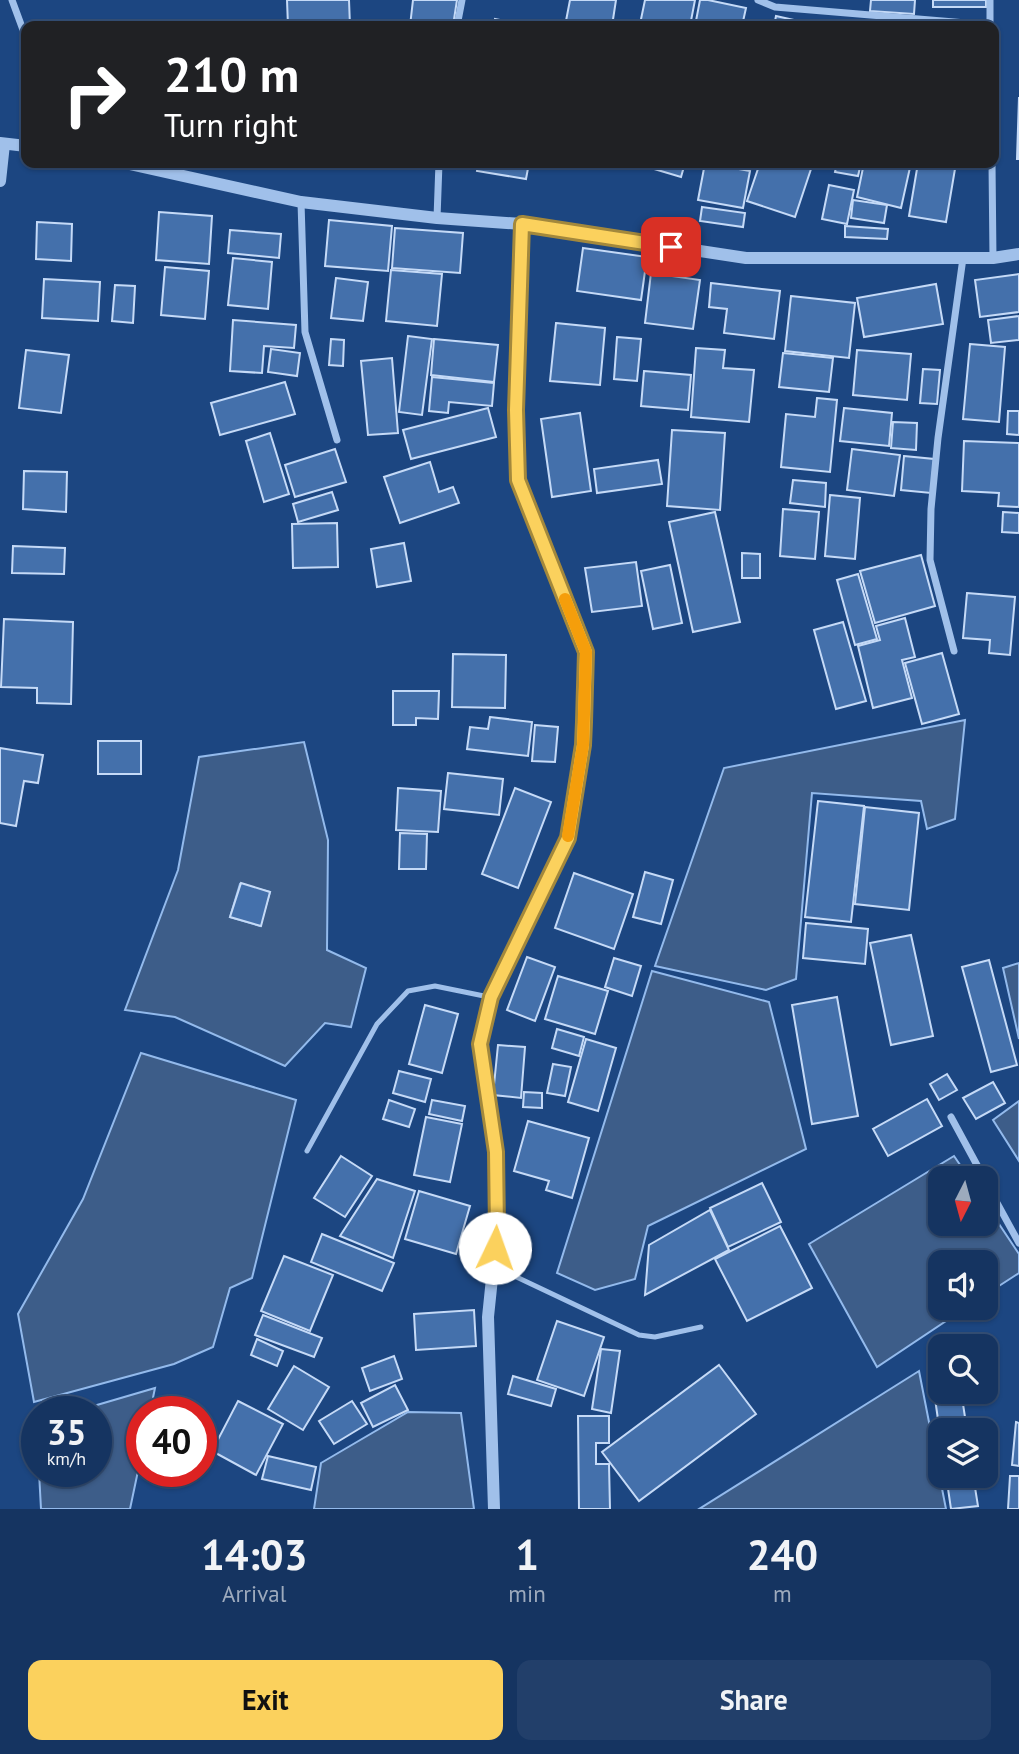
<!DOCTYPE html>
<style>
:root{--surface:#153461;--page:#223f6a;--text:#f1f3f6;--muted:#9daabd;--line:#344f76;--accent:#fbd15d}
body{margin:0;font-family:"PT Sans",sans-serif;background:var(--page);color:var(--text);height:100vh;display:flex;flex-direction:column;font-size:26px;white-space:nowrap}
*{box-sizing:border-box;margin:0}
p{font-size:23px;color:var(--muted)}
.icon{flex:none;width:38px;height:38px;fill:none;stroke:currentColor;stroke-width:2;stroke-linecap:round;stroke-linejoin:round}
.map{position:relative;height:1509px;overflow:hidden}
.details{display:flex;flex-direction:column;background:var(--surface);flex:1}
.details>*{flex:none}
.hud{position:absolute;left:21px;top:21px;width:978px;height:147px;border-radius:14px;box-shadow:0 2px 5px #0004,0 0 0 2px var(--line);background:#202124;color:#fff;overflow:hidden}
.needle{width:46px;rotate:186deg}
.controls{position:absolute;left:928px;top:1166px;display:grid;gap:14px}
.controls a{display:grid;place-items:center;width:70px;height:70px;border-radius:14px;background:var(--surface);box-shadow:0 2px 5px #0004,0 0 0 2px var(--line);font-size:35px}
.speed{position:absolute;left:21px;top:1396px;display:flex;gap:14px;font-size:35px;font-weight:700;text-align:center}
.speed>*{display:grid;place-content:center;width:91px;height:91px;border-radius:50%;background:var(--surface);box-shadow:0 2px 5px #0004,0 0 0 2px var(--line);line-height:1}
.speed small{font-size:18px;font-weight:400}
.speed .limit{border:10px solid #d22;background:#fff;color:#111}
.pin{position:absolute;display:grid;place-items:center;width:60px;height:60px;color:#fff;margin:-30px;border-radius:14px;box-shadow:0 4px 10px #0006}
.me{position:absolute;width:77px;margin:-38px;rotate:3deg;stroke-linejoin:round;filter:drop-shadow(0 0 5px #0008)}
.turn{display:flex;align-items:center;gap:24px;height:147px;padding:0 28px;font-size:32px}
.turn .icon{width:91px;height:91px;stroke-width:2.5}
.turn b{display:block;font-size:49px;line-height:60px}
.eta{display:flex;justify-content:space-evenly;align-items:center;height:119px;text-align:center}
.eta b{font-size:42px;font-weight:700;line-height:49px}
.button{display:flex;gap:14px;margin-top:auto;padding:14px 28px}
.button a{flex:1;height:80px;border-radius:14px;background:var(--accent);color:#111;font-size:28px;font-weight:700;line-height:80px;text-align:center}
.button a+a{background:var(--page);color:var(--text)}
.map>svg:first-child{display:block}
</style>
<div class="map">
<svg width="1019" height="1509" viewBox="0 0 1019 1509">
<rect width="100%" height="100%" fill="#1c4681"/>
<g fill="#3d5d89" stroke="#93baec" stroke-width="2" fill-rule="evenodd">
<polygon points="965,720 955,819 927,829 921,801 812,793 796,979 766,990 655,966 724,768"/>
<path d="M304,742L328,840L327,950L366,968L351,1027L325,1023L285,1066L175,1017L125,1010L178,870L199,757ZM240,884L270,892L260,926L230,917Z"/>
<polygon points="1019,963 1019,1039 1003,968"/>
<polygon points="652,971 769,1002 806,1149 648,1226 635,1279 595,1290 557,1273"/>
<polygon points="141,1053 296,1100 252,1278 230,1288 213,1347 174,1364 34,1402 18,1314 83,1199"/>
<polygon points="1019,1101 1019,1161 993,1120"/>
<polygon points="954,1156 969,1178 940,1178 940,1223 985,1223 985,1203 1019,1254 1019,1273 985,1295 985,1262 940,1262 940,1307 967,1307 877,1367 809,1244"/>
<polygon points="919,1371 946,1509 699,1509"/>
<polygon points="155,1388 150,1412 142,1412 142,1452 130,1509 41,1509 39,1472 96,1472 96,1412 73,1412"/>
<polygon points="408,1412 461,1413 474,1509 314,1509 321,1463"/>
</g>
<g fill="#4470ab" stroke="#c5daf7" stroke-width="2">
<polygon points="287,0 349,0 350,26 288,26"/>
<polygon points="413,0 457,0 453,26 410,26"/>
<polygon points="570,0 616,0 612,26 565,26"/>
<polygon points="645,0 695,0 690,26 651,26 640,24"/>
<polygon points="700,0 708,0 746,8 742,26 695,26"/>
<polygon points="871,0 915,0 914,14 870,11"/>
<rect x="933" y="0" width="53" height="7"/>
<polygon points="776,16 803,22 802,26 774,26"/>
<polygon points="495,19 530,26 493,26"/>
<polygon points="1019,97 1019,159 1017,159"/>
<polygon points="478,163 529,163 526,179 477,171"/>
<polygon points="634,163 685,163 681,177"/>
<polygon points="705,163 750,171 743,208 698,200"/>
<polygon points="731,163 750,163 749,168"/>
<polygon points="760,163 813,163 795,217 747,201"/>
<polygon points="837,163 861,163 858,176 835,172"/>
<polygon points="864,163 911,163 901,208 857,197"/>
<polygon points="918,163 956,163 946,222 909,216"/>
<polygon points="829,185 854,190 847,224 822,219"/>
<polygon points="853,200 887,205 884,223 851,218"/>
<polygon points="702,207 745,213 743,227 700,221"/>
<polygon points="159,212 212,216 209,264 156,260"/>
<polygon points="329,220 392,226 388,271 325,266"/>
<polygon points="37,222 72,224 71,261 36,259"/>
<polygon points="845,226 888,229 887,239 845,237"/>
<polygon points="395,228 463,233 460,273 392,268"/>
<polygon points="230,230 281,234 279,258 228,253"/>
<polygon points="583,248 647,257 641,300 577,291"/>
<polygon points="233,258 272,262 268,309 228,305"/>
<polygon points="165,267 209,271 205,319 161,315"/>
<polygon points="391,270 442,274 437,326 386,321"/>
<polygon points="651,273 700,280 693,329 645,323"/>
<polygon points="1019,274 1019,312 980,317 975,280"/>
<polygon points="336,278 368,282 363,321 331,318"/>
<polygon points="44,279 100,282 98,321 42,318"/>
<polygon points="711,283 780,291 774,339 724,333 727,309 709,307"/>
<polygon points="936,284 943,324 864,337 857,298"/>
<polygon points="115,285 135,286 133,323 112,321"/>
<polygon points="791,296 855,303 849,358 785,351"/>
<polygon points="1019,316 1019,340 991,343 988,320"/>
<polygon points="233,320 296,325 294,348 264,346 262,373 230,371"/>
<polygon points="556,323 605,328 600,385 550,381"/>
<polygon points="408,336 432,339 422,415 399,412"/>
<polygon points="617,337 641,339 637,381 614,379"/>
<polygon points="331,339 344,340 343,366 329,365"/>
<polygon points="434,339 498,345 494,382 431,375"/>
<polygon points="970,344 1005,347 999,422 963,419"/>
<polygon points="696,348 725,350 723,368 754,370 749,422 691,417"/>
<polygon points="271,349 300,353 297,376 268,372"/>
<polygon points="26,350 69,355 61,413 19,408"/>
<polygon points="857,350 911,354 907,400 853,395"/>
<polygon points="783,353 833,358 829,392 779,387"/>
<polygon points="392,358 398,433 368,435 361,361"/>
<polygon points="923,369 940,370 937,404 920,403"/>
<polygon points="644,371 691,375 688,410 641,406"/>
<polygon points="432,377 494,383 492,406 449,402 448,413 429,411"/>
<polygon points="285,382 295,414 220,435 211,403"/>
<polygon points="817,398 837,400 830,472 781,467 786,414 815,417"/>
<polygon points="488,408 496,437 411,459 403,430"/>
<polygon points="844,408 892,413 889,446 840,441"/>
<polygon points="1008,411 1019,411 1019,435 1007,434"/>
<polygon points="580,413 591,491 552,497 541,419"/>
<polygon points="893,422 917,423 916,450 891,448"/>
<polygon points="672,430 725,433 720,510 667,506"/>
<polygon points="270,433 289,494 264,502 246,441"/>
<polygon points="964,441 1019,443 1019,507 998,506 999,493 962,491"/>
<polygon points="335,449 346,482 295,497 285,465"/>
<polygon points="852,449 900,455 894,496 847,490"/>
<polygon points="904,456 934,459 931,493 901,490"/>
<polygon points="658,460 662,484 597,493 594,469"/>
<polygon points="430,462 439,492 453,487 459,503 400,523 384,477"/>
<polygon points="24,471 67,472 66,512 23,509"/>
<polygon points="793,480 826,483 825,507 790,503"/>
<polygon points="332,492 338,510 298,522 293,504"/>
<polygon points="830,495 860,498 855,559 825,556"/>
<polygon points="783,509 819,512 815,559 780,556"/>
<polygon points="715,512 740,622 693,632 669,522"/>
<polygon points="1003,512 1019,513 1019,533 1002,532"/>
<polygon points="337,523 338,567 293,568 292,524"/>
<polygon points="404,543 411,581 377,587 371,549"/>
<polygon points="13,546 65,548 64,574 12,573"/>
<polygon points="742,553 760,554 760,578 742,578"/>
<polygon points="921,555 935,606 875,623 860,571"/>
<polygon points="636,562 642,606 592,612 585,568"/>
<polygon points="670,565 682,623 653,629 641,571"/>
<polygon points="858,574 877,639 855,645 837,580"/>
<polygon points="967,593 1015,597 1010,655 989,653 990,640 963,638"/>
<polygon points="905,618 915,657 902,660 912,698 873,708 858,646 880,640 876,626"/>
<polygon points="4,619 73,622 71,704 37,703 37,688 1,687"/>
<polygon points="843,622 866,701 836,709 814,630"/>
<polygon points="942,653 959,714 922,724 905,663"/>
<polygon points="453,654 506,655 505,708 452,707"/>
<polygon points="393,691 439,691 438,719 416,718 416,725 393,725"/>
<polygon points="490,717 532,722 528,756 467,749 470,727 488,729"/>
<polygon points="535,725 558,727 555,762 532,761"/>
<rect x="98" y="741" width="43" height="33"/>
<polygon points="0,748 43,755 38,783 24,781 16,826 0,823"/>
<polygon points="448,773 503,779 499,815 444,809"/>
<polygon points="398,788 441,791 438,832 396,830"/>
<polygon points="515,788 551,802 518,888 482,874"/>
<polygon points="818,801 864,806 851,922 805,917"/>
<polygon points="865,807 919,813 909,910 855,904"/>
<polygon points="400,833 427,834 426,869 399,869"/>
<polygon points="645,872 673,880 661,924 633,917"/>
<polygon points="574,873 633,894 614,949 555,928"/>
<polygon points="241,883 270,892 261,926 230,917"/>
<polygon points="806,923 868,929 865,964 803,958"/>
<polygon points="911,935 933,1036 891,1045 870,943"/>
<polygon points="527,957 555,967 535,1021 507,1010"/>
<polygon points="614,958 641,966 632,996 605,987"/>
<polygon points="989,960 1017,1065 991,1072 962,967"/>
<polygon points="558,976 608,991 595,1034 545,1019"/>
<polygon points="837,997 858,1116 812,1124 792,1005"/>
<polygon points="425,1005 458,1014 442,1073 409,1064"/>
<polygon points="557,1029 584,1037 579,1056 552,1048"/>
<polygon points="586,1039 616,1048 598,1111 568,1102"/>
<polygon points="498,1045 525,1047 521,1098 493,1095"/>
<polygon points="553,1064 571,1067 565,1096 547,1093"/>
<polygon points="399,1071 431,1079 425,1102 393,1093"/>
<polygon points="947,1074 957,1090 939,1100 930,1084"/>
<polygon points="993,1082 1005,1103 976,1119 963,1098"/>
<polygon points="524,1092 542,1093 542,1108 523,1107"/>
<polygon points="927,1099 942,1126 888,1156 873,1129"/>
<polygon points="389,1100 415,1109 409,1127 383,1119"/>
<polygon points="432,1100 465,1106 462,1121 429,1114"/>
<polygon points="426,1117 462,1124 450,1182 414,1175"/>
<polygon points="528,1121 589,1138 572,1198 546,1190 549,1181 514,1171"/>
<polygon points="341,1156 372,1176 345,1217 314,1198"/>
<polygon points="377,1179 415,1191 393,1258 340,1236"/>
<polygon points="762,1183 781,1222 728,1247 710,1208"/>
<polygon points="419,1191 470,1206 456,1254 405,1239"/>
<polygon points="710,1210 729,1250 645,1295 649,1245"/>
<polygon points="780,1226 812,1288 747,1321 715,1259"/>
<polygon points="322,1234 394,1263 382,1291 311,1262"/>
<polygon points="284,1256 333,1275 310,1331 261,1311"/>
<polygon points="474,1310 476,1346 416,1350 414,1314"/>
<polygon points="263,1315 322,1338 314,1357 255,1335"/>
<polygon points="557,1321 604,1337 584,1396 537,1380"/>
<polygon points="257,1339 283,1351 277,1366 251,1355"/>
<polygon points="601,1349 620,1351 611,1413 592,1409"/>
<polygon points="394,1356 402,1379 370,1391 362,1368"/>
<polygon points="719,1365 756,1414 639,1501 602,1452"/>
<polygon points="294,1366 329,1387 303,1430 268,1409"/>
<polygon points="513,1376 556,1389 551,1406 508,1394"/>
<polygon points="395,1385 408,1410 373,1427 361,1403"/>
<polygon points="940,1391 961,1391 967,1430 940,1430 940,1433 934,1392"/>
<polygon points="238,1401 283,1424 256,1475 212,1451"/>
<polygon points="352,1401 367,1424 334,1444 319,1421"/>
<polygon points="578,1416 609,1416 609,1443 596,1443 596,1464 609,1464 610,1509 579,1509"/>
<polygon points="1016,1422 1019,1423 1019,1466 1012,1465"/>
<polygon points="268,1456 316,1467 311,1490 262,1479"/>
<polygon points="946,1475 973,1475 978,1506 951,1509"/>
<polygon points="1010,1476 1019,1476 1019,1509 1008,1509"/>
</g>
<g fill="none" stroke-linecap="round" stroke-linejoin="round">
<g stroke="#a0c0ea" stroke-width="5">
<polyline points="307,1151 377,1024 408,991 435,986 489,997"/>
<polyline points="493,1266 639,1335 655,1337 701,1327"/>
</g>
<g stroke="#a0c0ea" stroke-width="7">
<polyline points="12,0 26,38"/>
<polyline points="758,0 775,7 990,25"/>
<polyline points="457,26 462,0"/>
<polyline points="990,26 990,0"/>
<polyline points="992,163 993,258"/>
<polyline points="301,202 305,332 337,440"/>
<polyline points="437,218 439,163"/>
<polyline points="954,651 930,560 931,509 938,438 963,258"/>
<polyline points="951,1117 984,1178"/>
<polyline points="985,1181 1019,1243"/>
</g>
<g stroke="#a0c0ea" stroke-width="12">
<polyline points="0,143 26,146"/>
<polyline points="125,163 301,202 437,218 522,224 746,258 993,258 1019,254"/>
<polyline points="0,181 4,144"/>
<polyline points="494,1509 488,1317 497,1230 496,1151 480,1044 491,997 568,838 583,745 586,652 518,480 516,410 522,224"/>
</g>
</g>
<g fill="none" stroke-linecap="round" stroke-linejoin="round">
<g stroke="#a3883c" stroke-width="18">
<polyline id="route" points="495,1248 497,1230 496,1152 480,1044 491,997 568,838 583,745 584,722 586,652 518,480 516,410 522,224 671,247"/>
</g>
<use href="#route" stroke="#fbd15d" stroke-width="12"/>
<polyline stroke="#f59e0b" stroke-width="12" points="565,599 586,652 583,745 568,836"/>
</g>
</svg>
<div class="controls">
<a><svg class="needle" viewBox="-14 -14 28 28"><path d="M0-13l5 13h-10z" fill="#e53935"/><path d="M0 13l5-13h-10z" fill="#9daabd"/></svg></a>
<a><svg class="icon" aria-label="sound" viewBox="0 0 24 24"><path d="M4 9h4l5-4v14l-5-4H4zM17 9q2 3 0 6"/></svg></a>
<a><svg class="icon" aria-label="search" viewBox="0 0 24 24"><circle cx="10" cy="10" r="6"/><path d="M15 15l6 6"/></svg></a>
<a><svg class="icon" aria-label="layers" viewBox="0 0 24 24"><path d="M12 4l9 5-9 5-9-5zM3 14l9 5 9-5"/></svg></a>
</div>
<div class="speed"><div>35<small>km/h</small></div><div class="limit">40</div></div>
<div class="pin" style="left:671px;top:247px;background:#d93025"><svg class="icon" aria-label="arrive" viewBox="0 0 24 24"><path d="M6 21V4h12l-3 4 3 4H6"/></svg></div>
<svg class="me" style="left:495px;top:1248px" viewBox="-20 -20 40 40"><circle r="19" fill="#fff"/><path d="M0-13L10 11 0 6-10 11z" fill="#fbd15d"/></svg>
<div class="hud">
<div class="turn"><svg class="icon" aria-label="right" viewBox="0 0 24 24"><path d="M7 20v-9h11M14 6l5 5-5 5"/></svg><div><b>210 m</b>Turn right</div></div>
</div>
</div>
<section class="details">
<div class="eta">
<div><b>14:03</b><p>Arrival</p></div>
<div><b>1</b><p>min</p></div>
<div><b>240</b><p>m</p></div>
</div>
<div class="button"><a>Exit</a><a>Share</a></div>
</section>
